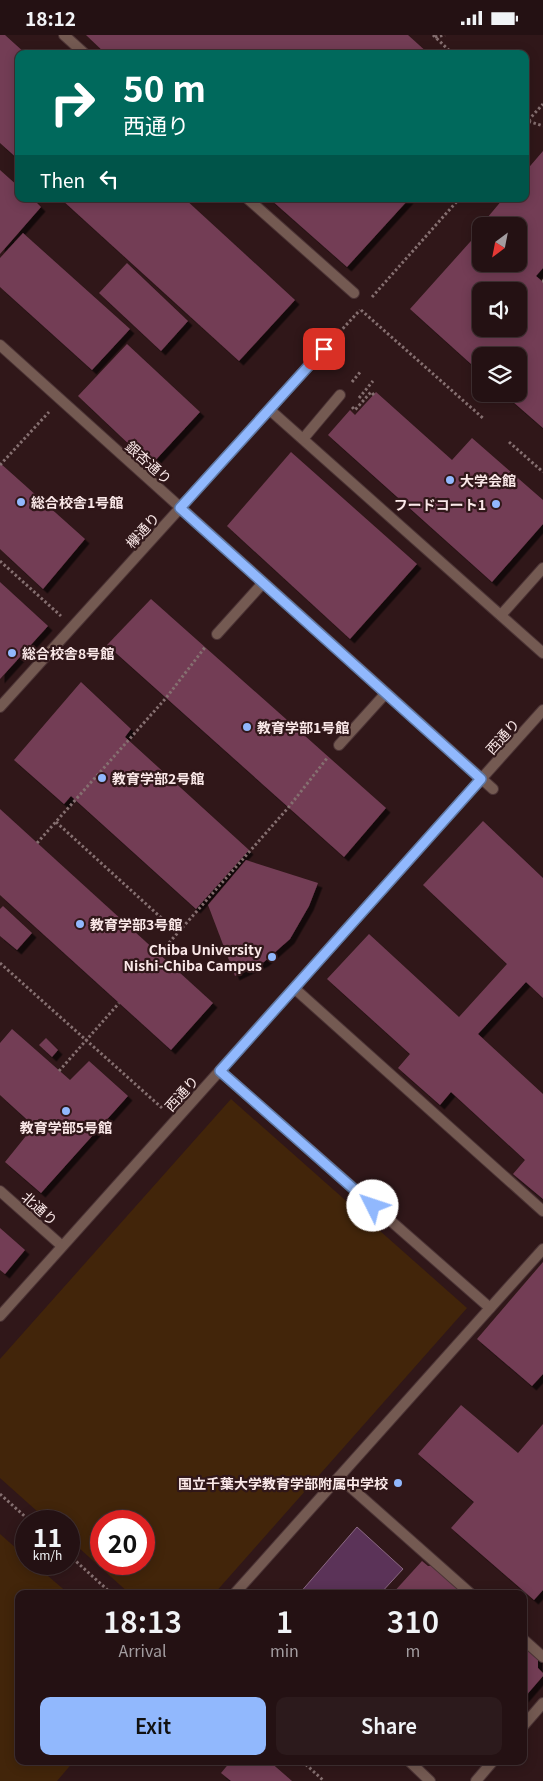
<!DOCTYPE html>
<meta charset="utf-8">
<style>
:root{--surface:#241113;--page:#2c1a1c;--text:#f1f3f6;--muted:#a39da0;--line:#413133;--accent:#91b8fd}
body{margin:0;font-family:Georgia,"Noto Sans JP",serif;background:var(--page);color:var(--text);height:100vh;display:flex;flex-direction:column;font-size:19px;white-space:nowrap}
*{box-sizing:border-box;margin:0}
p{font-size:16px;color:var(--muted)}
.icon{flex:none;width:28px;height:28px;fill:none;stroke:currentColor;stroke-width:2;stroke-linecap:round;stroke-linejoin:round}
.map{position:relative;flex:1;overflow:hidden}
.drawer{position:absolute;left:15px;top:1555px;width:512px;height:175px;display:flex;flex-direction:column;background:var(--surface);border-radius:10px;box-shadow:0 2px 12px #0003,0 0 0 1px var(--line)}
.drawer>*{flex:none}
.guide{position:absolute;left:15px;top:15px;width:514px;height:152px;border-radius:10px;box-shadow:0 2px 12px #0003,0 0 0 1px var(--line);background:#00695c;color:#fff;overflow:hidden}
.needle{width:32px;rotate:212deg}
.controls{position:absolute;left:472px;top:182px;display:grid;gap:10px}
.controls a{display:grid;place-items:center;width:55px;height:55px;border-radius:10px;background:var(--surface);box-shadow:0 2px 12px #0003,0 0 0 1px var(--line);font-size:25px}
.speed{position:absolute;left:15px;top:1475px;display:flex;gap:10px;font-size:25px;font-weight:700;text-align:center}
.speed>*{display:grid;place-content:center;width:65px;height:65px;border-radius:50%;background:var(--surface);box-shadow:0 2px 12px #0003,0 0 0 1px var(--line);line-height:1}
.speed small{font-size:12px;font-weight:400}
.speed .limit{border:8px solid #d22;background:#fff;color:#111}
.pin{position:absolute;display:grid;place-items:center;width:42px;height:42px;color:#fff;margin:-21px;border-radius:10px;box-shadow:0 2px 8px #0006}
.me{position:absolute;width:55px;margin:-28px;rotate:311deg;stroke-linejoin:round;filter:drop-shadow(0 0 4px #0008)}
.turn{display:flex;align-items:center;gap:18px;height:105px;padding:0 25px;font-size:22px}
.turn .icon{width:65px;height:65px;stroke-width:2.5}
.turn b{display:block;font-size:35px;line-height:42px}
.then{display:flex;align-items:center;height:48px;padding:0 25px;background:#0003;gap:10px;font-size:19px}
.eta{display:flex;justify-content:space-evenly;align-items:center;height:85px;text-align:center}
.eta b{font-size:30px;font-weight:600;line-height:35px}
.action{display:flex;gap:10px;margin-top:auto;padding:10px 25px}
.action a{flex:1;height:58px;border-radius:10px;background:var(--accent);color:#111;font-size:20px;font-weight:600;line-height:58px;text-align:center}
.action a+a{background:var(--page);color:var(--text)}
.status{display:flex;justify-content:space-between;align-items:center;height:35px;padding:0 25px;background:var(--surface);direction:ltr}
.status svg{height:14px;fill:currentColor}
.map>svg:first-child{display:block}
</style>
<div class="status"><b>18:12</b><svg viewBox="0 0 49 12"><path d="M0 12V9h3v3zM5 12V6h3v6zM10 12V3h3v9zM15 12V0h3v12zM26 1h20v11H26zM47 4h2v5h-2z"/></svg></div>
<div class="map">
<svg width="543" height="1746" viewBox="0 0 543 1746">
<defs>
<filter id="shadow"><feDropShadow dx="4.5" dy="4.5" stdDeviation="0" flood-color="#0009"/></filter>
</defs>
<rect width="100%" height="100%" fill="#301719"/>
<g fill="#42250a" fill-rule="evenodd">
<path d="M231,1064L467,1273L214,1559H130L69,1504V1486H48L0,1443V1324ZM101,1486H144V1529H101Z"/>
<polygon points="0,1499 26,1522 26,1529 34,1529 69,1559 19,1559 19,1726 74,1726 57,1746 0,1746"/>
</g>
<polygon fill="#5b3358" stroke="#8b6983" points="357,1492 403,1534 380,1559 299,1559"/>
<g fill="#733e55" fill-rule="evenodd" filter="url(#shadow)">
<polygon points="0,0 5,0 26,19 19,19 19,125 0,108"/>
<polygon points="86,0 408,0 429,19 106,19"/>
<path d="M543,116V233L536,241L543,247V393L504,359H519V321H481V338L410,274L479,197L481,199V229H519V191H485L482,189L503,164H525V137ZM481,256H519V294H481Z"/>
<polygon points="0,135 19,152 19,164 33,164 41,172 0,219"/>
<polygon points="61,164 185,164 295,265 239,326"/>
<polygon points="270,164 409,164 347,232"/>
<polygon points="23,198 130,294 92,335 0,252 0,223"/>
<polygon points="127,228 188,286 161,316 99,258"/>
<polygon points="127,309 200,377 151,430 78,361"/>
<polygon points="376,357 452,425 472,403 543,465 543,489 492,547 328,400 350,375 355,380"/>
<polygon points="291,417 417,529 350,604 227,491"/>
<polygon points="0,428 85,504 43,554 0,514"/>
<polygon points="0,547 48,591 0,644"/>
<polygon points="151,564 386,773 344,822 107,610"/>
<polygon points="81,647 131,694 125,702 249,815 196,874 71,761 64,769 14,725"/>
<polygon points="0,774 213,968 171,1015 0,860"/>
<polygon points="483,786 543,843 543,963 526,947 478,999 543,1059 543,1164 513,1139 525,1125 451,1057 440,1070 398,1033 410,1019 327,944 369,899 459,982 507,929 423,850"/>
<polygon points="246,825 318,848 309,871 290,904 264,927 235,941 208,870"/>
<polygon points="3,871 32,898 17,915 0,901 0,874"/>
<polygon points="12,994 70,1045 89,1026 128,1061 41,1158 5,1127 34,1091 0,1060 0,1008"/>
<polygon points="46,1003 58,1015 52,1022 39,1010"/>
<polygon points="0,1193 25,1215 5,1239 0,1235"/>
<polygon points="543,1227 543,1339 532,1351 477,1304"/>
<polygon points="461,1370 518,1418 543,1389 543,1555 534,1565 451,1493 474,1467 418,1419"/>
<polygon points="422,1526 428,1531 445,1530 479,1559 392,1559"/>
<polygon points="524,1601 538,1614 538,1633 543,1638 543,1641 524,1663"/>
<polygon points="231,1726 269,1726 292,1746 231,1746 221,1738"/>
</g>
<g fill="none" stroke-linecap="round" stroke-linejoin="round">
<g stroke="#4c3436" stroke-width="12">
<g id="service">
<polyline points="64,0 85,19"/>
<polyline points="248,164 354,258"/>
<polyline points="0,310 493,754"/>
<polyline points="270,375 543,618"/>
<polyline points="303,404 340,360"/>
<polyline points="501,580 543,533"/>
<polyline points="217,599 263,548"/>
<polyline points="0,672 324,314"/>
<polyline points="339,710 386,658"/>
<polyline points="294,953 543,1176"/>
<polyline points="220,1036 490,1273"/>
<polyline points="0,1156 62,1211"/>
<polyline points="0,1281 543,675"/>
<polyline points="339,1442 471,1559"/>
<polyline points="238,1559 236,1557 543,1214"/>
<polyline points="524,1605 543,1622"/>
<polyline points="524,1690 543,1668"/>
<polyline points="409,1726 430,1746"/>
<polyline points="476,1746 493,1726"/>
</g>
</g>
<g stroke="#856f70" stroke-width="3" stroke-dasharray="2.5 2.5" stroke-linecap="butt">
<polyline points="433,0 453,19"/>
<polyline points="435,2 445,0"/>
<polyline points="525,83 528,86 543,91"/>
<polyline points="525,89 543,69"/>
<polyline points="542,246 543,246"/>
<polyline points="372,262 459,164"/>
<polyline points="361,275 484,384"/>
<polyline points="336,301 360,275"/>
<polyline points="352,347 361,336"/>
<polyline points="359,363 373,346"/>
<polyline points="352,372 355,375 371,357 374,360"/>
<polyline points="509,407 543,437"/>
<polyline points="0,430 49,377"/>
<polyline points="0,526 61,581"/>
<polyline points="56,787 178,898"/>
<polyline points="37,808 166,663 206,611"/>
<polyline points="159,919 288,773 328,722"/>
<polyline points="0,928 162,1073"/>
<polyline points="59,1036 119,968"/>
<polyline points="0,1459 30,1486"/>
<polyline points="69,1520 112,1559"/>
<polyline points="302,1726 324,1746"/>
</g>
<use href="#service" stroke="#745a52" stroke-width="10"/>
</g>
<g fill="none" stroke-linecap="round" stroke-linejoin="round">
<g stroke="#5e78a4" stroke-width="12">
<polyline id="route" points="324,314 180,473 481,744 220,1036 373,1171"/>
</g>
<use href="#route" stroke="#91b8fd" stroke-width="9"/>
</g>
<g fill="#91b8fd" stroke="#301719" stroke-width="2">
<circle cx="450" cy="445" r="5"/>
<circle cx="21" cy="467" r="5"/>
<circle cx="496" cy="469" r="5"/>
<circle cx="12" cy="618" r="5"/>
<circle cx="247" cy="692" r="5"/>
<circle cx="102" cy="743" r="5"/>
<circle cx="80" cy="889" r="5"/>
<circle cx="272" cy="922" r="5"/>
<circle cx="66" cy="1076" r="5"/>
<circle cx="398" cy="1448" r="5"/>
</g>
<g text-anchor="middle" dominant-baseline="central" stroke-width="4.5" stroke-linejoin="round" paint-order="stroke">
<g font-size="14" fill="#fae8e8" stroke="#301719">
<text transform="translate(149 427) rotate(42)">銀杏通り</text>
<text transform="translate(142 495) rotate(-48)">欅通り</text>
<text transform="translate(502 701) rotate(-48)">西通り</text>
<text transform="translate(181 1058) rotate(-48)">西通り</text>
<text transform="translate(40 1173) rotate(42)">北通り</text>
</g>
<g font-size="14" font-weight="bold" fill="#fae8e8" stroke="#301719" text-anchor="start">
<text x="460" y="445">大学会館</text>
<text x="31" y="467">総合校舎1号館</text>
<text x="486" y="469" text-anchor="end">フードコート1</text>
<text x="22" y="618">総合校舎8号館</text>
<text x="257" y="692">教育学部1号館</text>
<text x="112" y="743">教育学部2号館</text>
<text x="90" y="889">教育学部3号館</text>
<text x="262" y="914" text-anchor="end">Chiba University<tspan x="262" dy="16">Nishi-Chiba Campus</tspan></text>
<text x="66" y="1092" text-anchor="middle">教育学部5号館</text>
<text x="388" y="1448" text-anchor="end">国立千葉大学教育学部附属中学校</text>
</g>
</g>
</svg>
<div class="controls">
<a><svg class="needle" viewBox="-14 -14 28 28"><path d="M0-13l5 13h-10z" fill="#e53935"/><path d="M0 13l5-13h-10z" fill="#a39da0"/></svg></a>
<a><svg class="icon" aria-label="sound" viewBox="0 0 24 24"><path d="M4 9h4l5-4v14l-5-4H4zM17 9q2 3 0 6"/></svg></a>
<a><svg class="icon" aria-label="layers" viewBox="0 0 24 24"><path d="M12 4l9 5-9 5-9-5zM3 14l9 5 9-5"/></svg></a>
</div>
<div class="speed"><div>11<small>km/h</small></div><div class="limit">20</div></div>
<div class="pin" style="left:324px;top:314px;background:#d93025"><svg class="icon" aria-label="arrive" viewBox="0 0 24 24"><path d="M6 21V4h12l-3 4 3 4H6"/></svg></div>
<svg class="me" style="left:373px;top:1171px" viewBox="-20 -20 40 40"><circle r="19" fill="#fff"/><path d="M0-13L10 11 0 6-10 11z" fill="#91b8fd"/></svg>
<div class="guide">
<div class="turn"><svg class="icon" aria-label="right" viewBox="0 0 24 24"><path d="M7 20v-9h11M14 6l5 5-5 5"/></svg><div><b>50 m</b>西通り</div></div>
<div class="then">Then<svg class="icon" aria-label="left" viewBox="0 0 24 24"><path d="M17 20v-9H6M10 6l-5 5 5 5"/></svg></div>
</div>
<section class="drawer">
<div class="eta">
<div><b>18:13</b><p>Arrival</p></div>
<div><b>1</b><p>min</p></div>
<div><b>310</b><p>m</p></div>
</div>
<div class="action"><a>Exit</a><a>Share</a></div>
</section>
</div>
